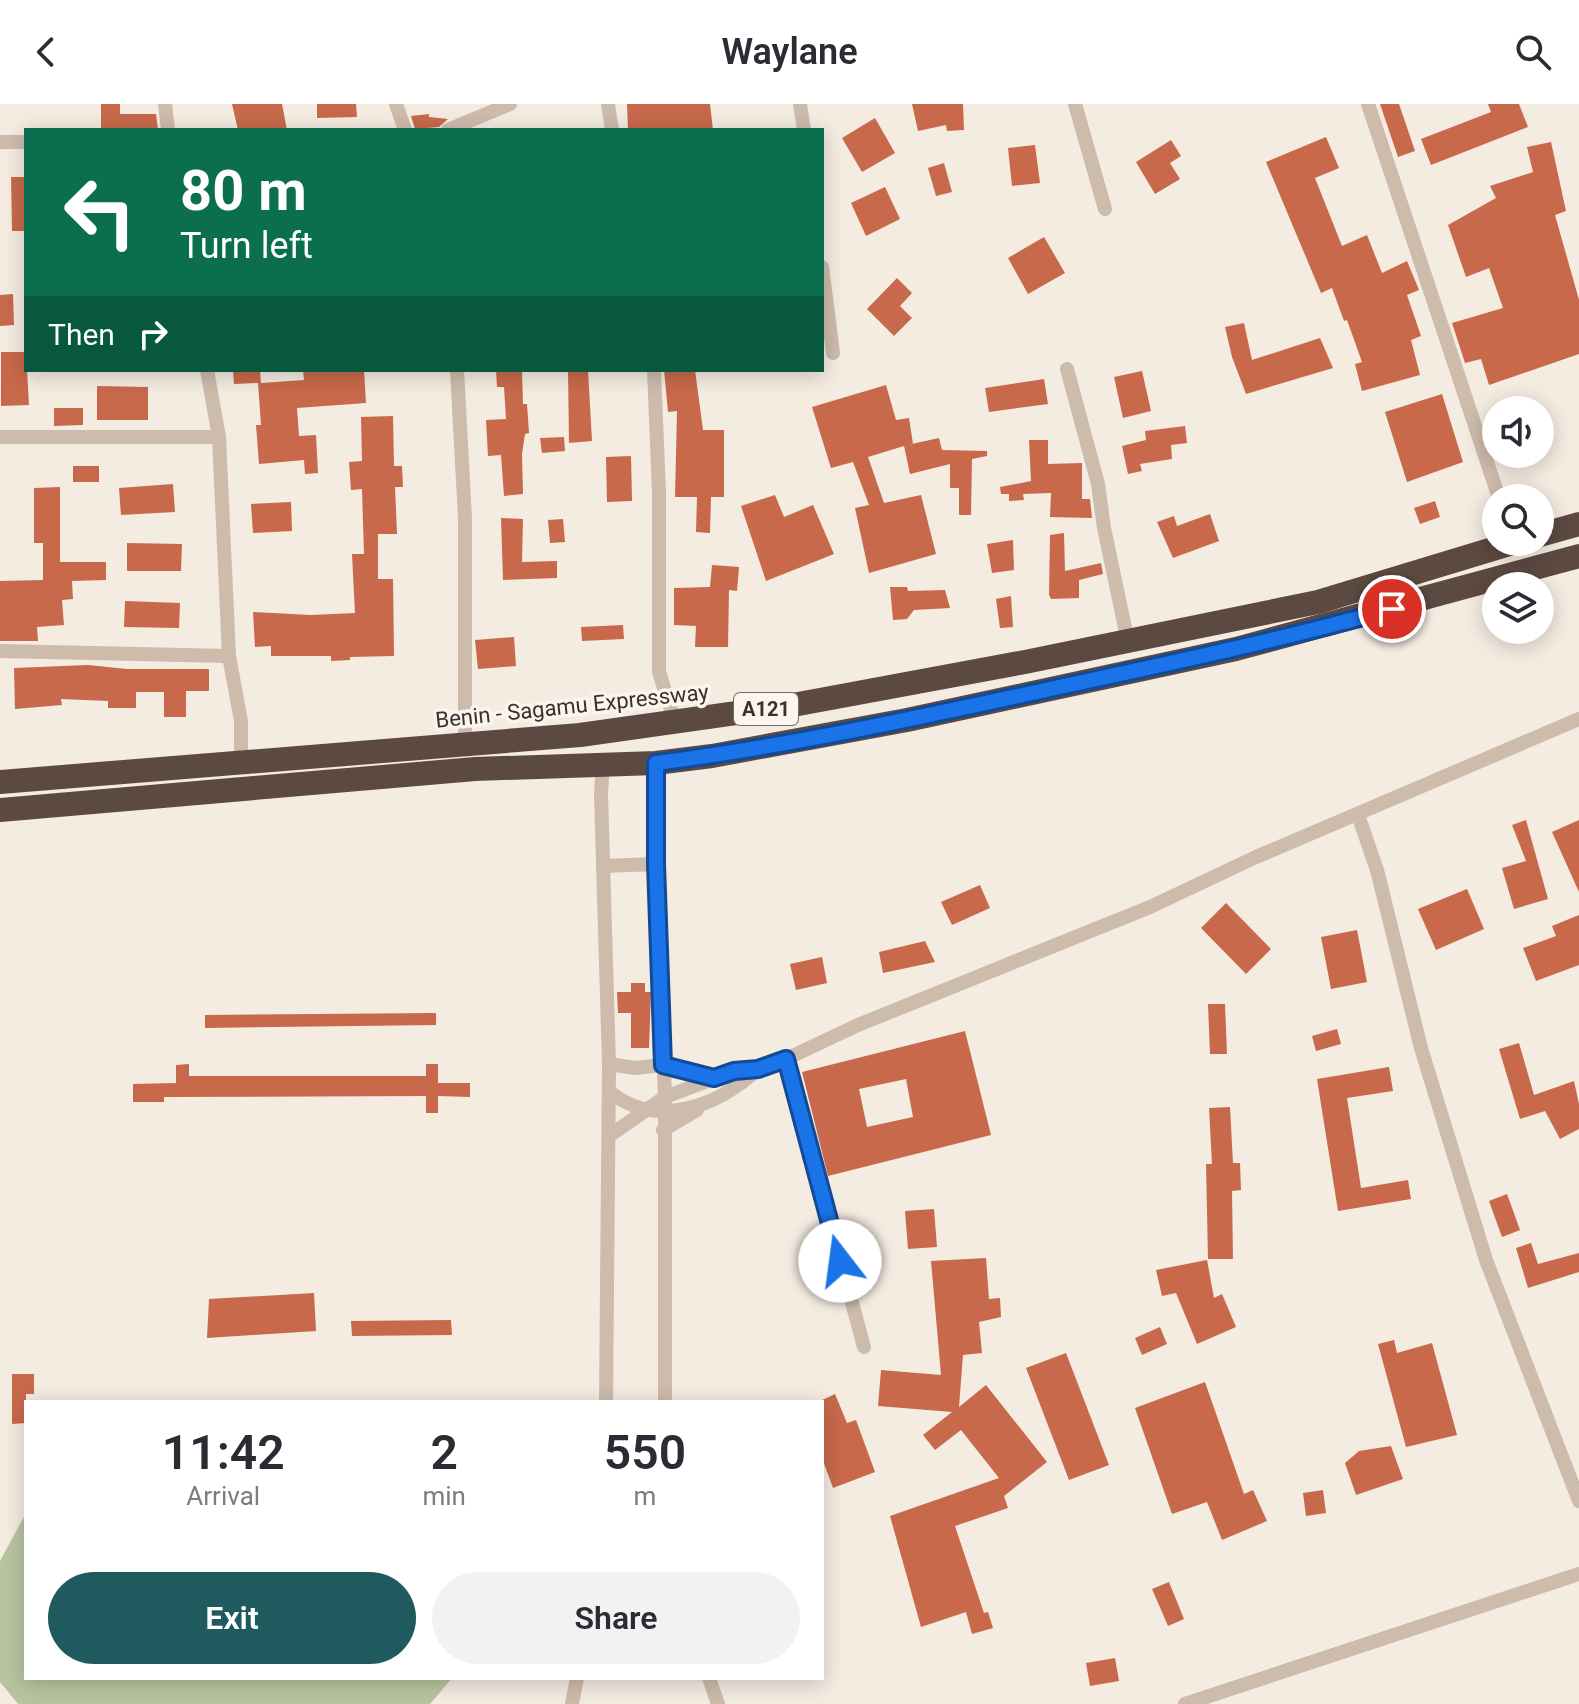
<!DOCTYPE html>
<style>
:root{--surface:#fff;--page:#f2f2f3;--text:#2b2b33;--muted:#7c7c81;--accent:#1f5a5e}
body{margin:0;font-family:Roboto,sans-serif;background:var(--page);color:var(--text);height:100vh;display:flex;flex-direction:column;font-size:30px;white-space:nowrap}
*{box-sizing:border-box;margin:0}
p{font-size:26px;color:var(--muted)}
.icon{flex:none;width:44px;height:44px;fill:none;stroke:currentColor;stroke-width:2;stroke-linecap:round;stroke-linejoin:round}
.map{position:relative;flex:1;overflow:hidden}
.drawer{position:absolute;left:24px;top:1296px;width:800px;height:280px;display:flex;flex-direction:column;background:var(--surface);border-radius:0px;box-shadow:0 4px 20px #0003}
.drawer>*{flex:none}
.banner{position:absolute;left:24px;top:24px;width:800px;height:244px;border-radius:0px;box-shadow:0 4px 20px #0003;background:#0b6e4f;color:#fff;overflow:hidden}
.controls{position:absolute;left:1482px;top:292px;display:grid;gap:16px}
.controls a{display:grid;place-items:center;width:72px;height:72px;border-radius:50%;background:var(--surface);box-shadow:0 4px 20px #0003;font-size:40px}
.pin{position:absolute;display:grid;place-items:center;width:68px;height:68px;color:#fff;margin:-34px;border:4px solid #fff;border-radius:50%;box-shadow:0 2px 8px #0007}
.me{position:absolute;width:88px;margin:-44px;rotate:345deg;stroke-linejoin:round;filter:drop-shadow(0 0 6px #0008)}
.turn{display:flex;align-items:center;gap:28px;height:168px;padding:0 24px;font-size:36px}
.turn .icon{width:104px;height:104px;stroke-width:2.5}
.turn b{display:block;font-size:56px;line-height:68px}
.then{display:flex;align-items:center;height:76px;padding:0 24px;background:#0003;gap:16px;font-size:30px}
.eta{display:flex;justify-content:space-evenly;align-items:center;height:136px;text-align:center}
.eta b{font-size:48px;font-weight:600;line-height:56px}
.button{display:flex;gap:16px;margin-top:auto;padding:16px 24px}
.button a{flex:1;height:92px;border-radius:48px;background:var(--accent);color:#fff;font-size:32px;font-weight:600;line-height:92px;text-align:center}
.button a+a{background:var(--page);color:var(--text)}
header{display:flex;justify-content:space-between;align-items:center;height:104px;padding:0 24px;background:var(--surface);font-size:36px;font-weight:600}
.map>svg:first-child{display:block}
</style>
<header><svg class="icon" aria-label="back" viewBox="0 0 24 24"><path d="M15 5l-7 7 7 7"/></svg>Waylane<svg class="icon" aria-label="search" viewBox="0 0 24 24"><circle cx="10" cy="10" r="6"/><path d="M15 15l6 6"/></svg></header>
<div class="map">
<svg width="1579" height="1600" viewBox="0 0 1579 1600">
<rect width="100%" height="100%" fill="#f4ebe1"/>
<polygon fill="#b8c4a0" points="26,1409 26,1574 452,1574 430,1600 18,1600 0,1578 0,1457"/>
<g fill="#c8694b" fill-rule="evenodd">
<polygon points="101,0 120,0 120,10 156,10 158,26 101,26"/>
<polygon points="232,0 282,0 287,26 238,26"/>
<polygon points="317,0 356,0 357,13 317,14"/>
<polygon points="627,0 710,0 713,26 628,26"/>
<polygon points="912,0 963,0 964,26 947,27 946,21 918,27"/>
<polygon points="1380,0 1399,0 1415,47 1398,53"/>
<polygon points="1488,0 1519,0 1528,23 1431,61 1421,35 1491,8"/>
<polygon points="429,10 429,13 448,15 439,23 415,25 411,12"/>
<polygon points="875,14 895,49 862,68 842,34"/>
<polygon points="1326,33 1339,64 1315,74 1342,142 1367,131 1382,169 1407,157 1419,186 1407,191 1421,232 1411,236 1420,271 1362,287 1355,260 1362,258 1347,216 1344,217 1332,184 1321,189 1266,58"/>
<polygon points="1171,36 1181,52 1170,59 1180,75 1155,90 1136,58"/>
<polygon points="1551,38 1566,107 1555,111 1579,196 1579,250 1489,281 1481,255 1465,259 1452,219 1503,204 1489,164 1466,173 1448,121 1496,94 1490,82 1533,68 1527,43"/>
<polygon points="1035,41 1040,79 1012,82 1008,44"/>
<polygon points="944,59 952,88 936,92 928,64"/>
<polygon points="11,73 26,73 26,127 12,127"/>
<polygon points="885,83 900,115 866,132 851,99"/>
<polygon points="1044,133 1065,169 1028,190 1008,154"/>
<polygon points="897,174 912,189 900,202 912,214 894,232 867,205"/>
<polygon points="13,190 14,221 0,222 0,191"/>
<polygon points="1244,219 1252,256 1320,234 1333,264 1246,290 1232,253 1225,223"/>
<polygon points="1,248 26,248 29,301 1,302"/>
<polygon points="233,266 260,266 261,279 304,276 303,266 364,266 366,299 297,304 299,332 316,331 318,369 305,370 304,356 259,360 256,321 261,321 258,279 234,280"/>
<polygon points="496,266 522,266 523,300 527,300 529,329 525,330 522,350 523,390 504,392 501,351 488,352 486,316 506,315 504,283 497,283"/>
<polygon points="568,266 588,266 592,337 569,339"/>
<polygon points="664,266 695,266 703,326 724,326 724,393 711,393 710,429 696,428 697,393 675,393 677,307 668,308"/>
<polygon points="1142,267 1151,307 1123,314 1114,273"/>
<polygon points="1044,275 1048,300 989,308 985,284"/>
<polygon points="886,281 896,316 909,314 913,340 907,341 939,334 942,346 987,347 987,352 972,355 971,411 959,411 959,384 950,384 950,360 910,370 904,342 868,353 884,399 921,391 936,450 869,469 855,404 869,401 853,358 831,364 812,303"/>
<polygon points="97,282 148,283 148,316 97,316"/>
<polygon points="1442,290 1463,358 1407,378 1385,308"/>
<polygon points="54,304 83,304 83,321 54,322"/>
<polygon points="393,312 394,362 402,362 403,383 395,383 397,430 378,430 378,475 393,475 394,552 350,553 350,556 331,557 331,552 271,552 271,542 255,543 253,508 310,511 355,509 352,450 364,450 362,385 351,386 349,358 362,357 361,313"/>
<polygon points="1185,322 1187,339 1171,341 1172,355 1140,360 1142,367 1128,370 1122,342 1146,336 1145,327"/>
<polygon points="564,333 565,347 542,349 540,334"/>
<polygon points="1029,336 1048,336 1048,360 1082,359 1082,395 1090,395 1092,414 1050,413 1051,389 1023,390 1024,396 1009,397 1009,390 1001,390 1000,383 1031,377"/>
<polygon points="631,352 632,397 607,398 606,353"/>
<rect x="73" y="362" width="26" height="16"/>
<polygon points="173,380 175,408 121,411 119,384"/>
<polygon points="60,383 60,458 106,458 106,476 72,477 73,495 62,496 64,521 37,523 38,537 0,537 0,477 43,476 43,439 34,439 34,384"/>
<polygon points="775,391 784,413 813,401 834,450 766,477 741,402"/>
<polygon points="1435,397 1440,413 1420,420 1414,404"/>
<polygon points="291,398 292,427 253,429 251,400"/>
<polygon points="1210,410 1219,437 1173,454 1157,418 1174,412 1177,422"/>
<polygon points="501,414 523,415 522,458 557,457 557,474 503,476"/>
<polygon points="563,415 565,438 550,439 548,416"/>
<polygon points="1064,429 1065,467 1101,459 1103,470 1079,476 1079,494 1051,495 1049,491 1050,431"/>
<polygon points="1013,436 1014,466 992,469 987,440"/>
<polygon points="127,439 182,440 181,467 127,467"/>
<polygon points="712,461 739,463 737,487 729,486 728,543 695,543 696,522 674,521 674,484 710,483"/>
<polygon points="890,483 907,483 908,487 945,486 950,504 914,506 907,515 893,516"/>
<polygon points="1011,492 1013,523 1000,524 996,495"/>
<polygon points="125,497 180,499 179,524 124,523"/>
<polygon points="623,521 624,535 582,537 581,523"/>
<polygon points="514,533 516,562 478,565 475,536"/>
<polygon points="88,561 127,565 209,565 209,587 186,587 186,613 164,613 164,588 136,588 136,604 108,604 108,597 61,595 62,601 15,605 14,564"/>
<polygon points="1526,716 1548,795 1514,805 1502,764 1526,757 1512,721"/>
<polygon points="1579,716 1579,788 1552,728"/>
<polygon points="980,781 990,804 952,821 941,798"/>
<polygon points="1467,785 1484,825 1436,846 1418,805"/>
<polygon points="1226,799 1271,845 1246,870 1201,824"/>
<polygon points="1579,811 1579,861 1536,877 1523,844 1556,832 1552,822"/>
<polygon points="1357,826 1367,878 1331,885 1321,833"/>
<polygon points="925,837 935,858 883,869 879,848"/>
<polygon points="822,853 827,879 796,886 790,860"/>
<polygon points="631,879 645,879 645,888 651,888 649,944 631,944 631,909 618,909 617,888 631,888"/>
<polygon points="1208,900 1225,900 1227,950 1210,950"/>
<polygon points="436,909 436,921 205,924 205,911"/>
<polygon points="1337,925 1341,940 1316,947 1312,932"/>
<path d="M965,927L991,1031L828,1072L802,968ZM906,975L913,1013L867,1023L859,985Z"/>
<polygon points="1519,939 1534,991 1574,977 1579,1000 1579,1025 1560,1035 1545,1007 1520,1015 1499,945"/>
<polygon points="189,960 189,972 426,972 426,960 438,960 438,979 470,979 470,993 438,992 438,1009 426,1009 426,992 164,993 164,998 133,998 133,980 176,979 176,961"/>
<polygon points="1389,963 1393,987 1347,994 1361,1084 1408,1076 1411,1095 1338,1107 1317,975"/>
<polygon points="1230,1003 1233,1059 1240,1059 1241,1086 1232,1087 1233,1155 1208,1155 1206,1060 1212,1060 1209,1004"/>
<polygon points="1507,1090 1520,1126 1502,1133 1489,1097"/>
<polygon points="934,1105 937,1143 908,1145 905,1107"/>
<polygon points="1531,1139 1538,1160 1579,1149 1579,1168 1528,1184 1516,1144"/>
<polygon points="986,1154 989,1195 1000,1194 1001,1213 979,1218 982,1249 963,1251 959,1303 986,1281 1047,1358 1004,1392 1008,1404 955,1422 984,1509 988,1508 993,1524 972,1530 966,1508 921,1523 890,1412 999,1374 961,1326 935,1346 923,1331 952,1308 878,1302 881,1266 941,1271 931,1157"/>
<polygon points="1207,1156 1214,1194 1222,1190 1236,1223 1197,1240 1176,1189 1162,1192 1156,1166"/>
<polygon points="314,1189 316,1227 207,1234 209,1195"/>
<polygon points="451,1216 452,1231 352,1232 351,1217"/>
<polygon points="1160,1223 1167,1240 1142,1251 1135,1234"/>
<polygon points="1394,1236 1397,1249 1432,1239 1457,1331 1406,1343 1378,1240"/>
<polygon points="1066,1249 1109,1361 1069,1376 1026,1264"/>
<polygon points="12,1270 34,1270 34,1290 26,1290 26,1319 12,1320"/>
<polygon points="1205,1278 1244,1390 1253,1386 1267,1417 1222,1436 1207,1398 1172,1410 1135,1304"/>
<polygon points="835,1290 847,1319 856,1316 875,1368 833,1384 822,1354 822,1296"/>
<polygon points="1391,1342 1403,1375 1356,1391 1345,1359 1359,1347"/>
<polygon points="1323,1386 1326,1409 1306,1412 1303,1389"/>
<polygon points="1169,1478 1184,1515 1168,1522 1152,1485"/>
<polygon points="1115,1554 1119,1577 1090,1582 1086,1559"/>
</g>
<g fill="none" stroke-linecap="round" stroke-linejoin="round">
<g stroke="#cdbbac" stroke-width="14">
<polyline points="165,0 168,26"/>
<polyline points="396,0 405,26"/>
<polyline points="608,0 612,26"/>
<polyline points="800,0 804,26"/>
<polyline points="1075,0 1105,105"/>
<polyline points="1368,0 1499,394"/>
<polyline points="448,26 510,0"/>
<polyline points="0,38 26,38"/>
<polyline points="822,163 833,249"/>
<polyline points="1067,265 1098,380 1104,424 1128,538"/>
<polyline points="207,266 219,333 229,552 241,617 241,659"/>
<polyline points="457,266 465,414 465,641"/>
<polyline points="654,266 659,389 659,568 675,618"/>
<polyline points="0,333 219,333"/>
<polyline points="0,547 229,552"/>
<polyline points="603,659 601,690 609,960 606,1298"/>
<polyline points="656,659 656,760 665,993 665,1298"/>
<polyline points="1358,711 1377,766 1421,944 1486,1156 1579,1397"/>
<polyline points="603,762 656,760"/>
<polyline points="786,955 864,1243"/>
<polyline points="609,960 635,964 663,961 714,974"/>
<path d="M609,987C655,1026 719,1002 758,965"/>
<polyline points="663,1026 697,1006"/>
<polyline points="609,1032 665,993 734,967 758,965 786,955 858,921 1150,803 1256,753 1579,615"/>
<polyline points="709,1574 718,1600"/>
<polyline points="572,1600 577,1574"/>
<polyline points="1185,1600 1579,1470"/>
</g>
<g stroke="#5c4a42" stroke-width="24">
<polyline points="1540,431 1579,420"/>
<polyline points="0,678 580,631 793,601 1025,558 1318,498 1516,438"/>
<polyline points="0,706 475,665 656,659 712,652 907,616 1236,545 1579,452"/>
</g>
</g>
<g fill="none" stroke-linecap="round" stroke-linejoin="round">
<g stroke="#114b97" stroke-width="20">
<path id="route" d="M840,1157L786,955L758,965L734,967L714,974L663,961L656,760V659C782,643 907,616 1032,589C1152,563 1273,538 1392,505"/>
</g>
<use href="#route" stroke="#1a73e8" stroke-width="14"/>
</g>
<g text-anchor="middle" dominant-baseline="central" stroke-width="7" stroke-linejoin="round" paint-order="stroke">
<rect fill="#fbf5ee" stroke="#756b66" stroke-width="2" x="734" y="589" width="64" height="32" rx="6"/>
<g font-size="20" font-weight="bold" fill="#3b302b">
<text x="766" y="605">A121</text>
</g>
<g font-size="22" fill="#3b302b" stroke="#fbf5ee">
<text transform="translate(572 602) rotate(-6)">Benin - Sagamu Expressway</text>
</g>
</g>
</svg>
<div class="controls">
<a><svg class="icon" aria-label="sound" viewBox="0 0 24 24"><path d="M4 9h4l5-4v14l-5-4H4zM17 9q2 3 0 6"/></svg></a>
<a><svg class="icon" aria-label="search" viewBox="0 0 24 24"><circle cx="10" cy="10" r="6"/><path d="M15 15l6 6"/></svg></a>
<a><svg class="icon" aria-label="layers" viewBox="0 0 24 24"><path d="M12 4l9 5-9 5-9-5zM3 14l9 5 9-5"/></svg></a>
</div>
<div class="pin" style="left:1392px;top:505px;background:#d93025"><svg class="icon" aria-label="arrive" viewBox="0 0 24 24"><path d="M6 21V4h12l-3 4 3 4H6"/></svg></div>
<svg class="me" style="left:840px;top:1157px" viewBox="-20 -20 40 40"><circle r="19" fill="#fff"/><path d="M0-13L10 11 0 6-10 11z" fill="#1a73e8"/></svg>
<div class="banner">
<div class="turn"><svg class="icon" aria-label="left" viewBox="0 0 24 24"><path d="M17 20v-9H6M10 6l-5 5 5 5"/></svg><div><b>80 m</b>Turn left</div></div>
<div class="then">Then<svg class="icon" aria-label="right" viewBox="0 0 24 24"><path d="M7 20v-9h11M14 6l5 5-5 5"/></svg></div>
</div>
<section class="drawer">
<div class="eta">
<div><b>11:42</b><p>Arrival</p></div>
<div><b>2</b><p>min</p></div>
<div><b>550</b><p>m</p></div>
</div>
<div class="button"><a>Exit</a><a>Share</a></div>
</section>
</div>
